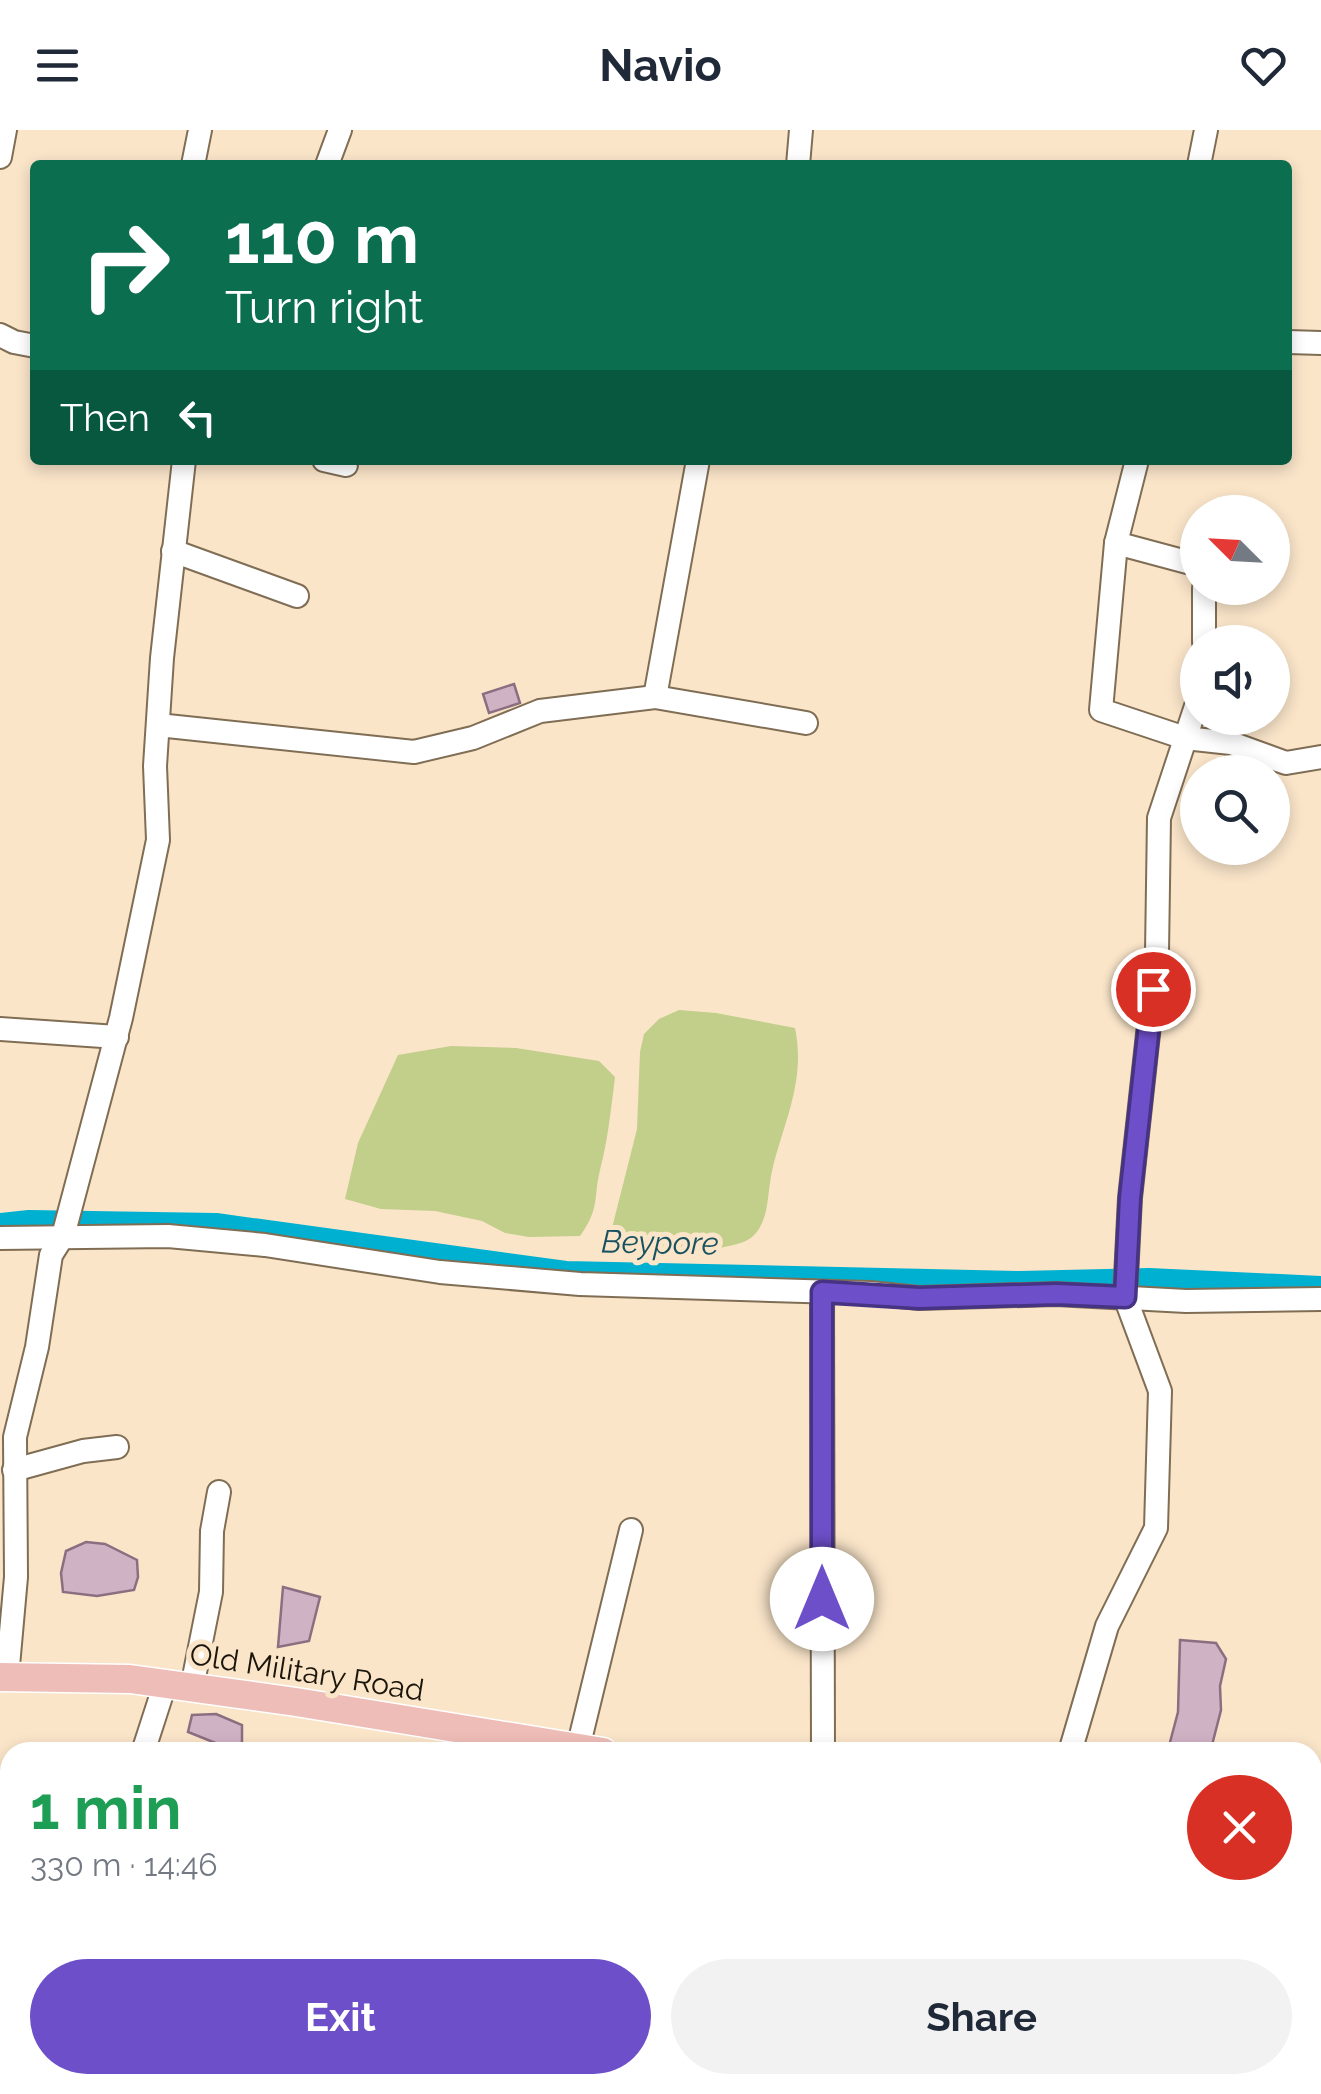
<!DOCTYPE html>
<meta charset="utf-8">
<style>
:root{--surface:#fff;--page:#f2f2f3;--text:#1f2937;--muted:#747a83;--accent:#6d4fc9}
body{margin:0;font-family:Raleway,sans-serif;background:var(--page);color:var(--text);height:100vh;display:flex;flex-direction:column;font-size:38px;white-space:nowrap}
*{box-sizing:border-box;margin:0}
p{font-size:32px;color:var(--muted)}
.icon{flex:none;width:55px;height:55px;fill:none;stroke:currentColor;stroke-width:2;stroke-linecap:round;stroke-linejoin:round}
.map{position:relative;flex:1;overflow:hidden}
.sheet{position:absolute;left:0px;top:1612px;width:1322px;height:352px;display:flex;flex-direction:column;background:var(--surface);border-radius:30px 30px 0 0;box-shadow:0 5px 15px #0003}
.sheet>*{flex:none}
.top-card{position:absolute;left:30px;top:30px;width:1262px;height:305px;border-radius:10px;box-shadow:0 5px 15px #0003;background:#0b6e4f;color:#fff;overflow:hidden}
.needle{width:65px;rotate:294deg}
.tools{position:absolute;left:1180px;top:365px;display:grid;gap:20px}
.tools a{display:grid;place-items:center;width:110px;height:110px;border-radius:50%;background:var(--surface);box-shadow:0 5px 15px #0003;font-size:50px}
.pin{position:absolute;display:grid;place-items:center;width:85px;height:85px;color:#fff;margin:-42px;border:5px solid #fff;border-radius:50%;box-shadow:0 2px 10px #0007}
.me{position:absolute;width:110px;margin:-55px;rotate:0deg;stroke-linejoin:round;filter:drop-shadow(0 0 8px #0008)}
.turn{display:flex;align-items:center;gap:35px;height:210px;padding:0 30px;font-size:45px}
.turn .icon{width:130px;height:130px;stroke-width:2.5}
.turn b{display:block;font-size:70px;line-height:85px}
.then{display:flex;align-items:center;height:95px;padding:0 30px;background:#0003;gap:20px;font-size:38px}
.round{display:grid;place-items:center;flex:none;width:105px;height:105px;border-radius:52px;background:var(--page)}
.summary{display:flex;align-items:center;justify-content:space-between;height:170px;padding:0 30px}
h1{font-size:60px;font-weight:700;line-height:75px;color:#1e9e55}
.primary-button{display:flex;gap:20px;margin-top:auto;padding:20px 30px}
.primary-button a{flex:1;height:115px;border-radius:60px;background:var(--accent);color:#fff;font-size:40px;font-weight:700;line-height:115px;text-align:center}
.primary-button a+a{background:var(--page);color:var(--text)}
header{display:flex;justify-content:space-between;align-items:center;height:130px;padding:0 30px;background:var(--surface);font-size:45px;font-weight:700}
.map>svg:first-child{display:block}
</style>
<header><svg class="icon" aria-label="menu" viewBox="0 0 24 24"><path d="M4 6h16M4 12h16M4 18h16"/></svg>Navio<svg class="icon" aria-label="heart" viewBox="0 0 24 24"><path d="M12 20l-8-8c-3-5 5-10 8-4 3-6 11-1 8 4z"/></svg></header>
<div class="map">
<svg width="1321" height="1964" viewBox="0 0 1321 1964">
<rect width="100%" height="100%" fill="#fae5c9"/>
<g fill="#c1cf8a">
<path d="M679,880L716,883L795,898C806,951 784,991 772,1041C767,1063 770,1091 752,1107C734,1123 653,1123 630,1115C624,1113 617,1106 611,1102L637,999L640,922L644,904L659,889Z"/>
<path d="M451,916L516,918L599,931L615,947C611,979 608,1009 600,1040C593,1070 600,1078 580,1106L529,1107L505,1103L482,1091L435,1081L381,1079L345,1069L358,1013L398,925Z"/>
</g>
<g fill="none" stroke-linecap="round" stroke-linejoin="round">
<polyline stroke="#00b0d1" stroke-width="20" points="0,1093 29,1090 216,1093 566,1141 1019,1151 1149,1148 1321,1156"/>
</g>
<g fill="#d0b2c5" stroke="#8b6f81" stroke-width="2.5">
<polygon points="514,554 520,573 489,583 483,564"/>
<polygon points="86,1412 105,1414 137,1430 138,1447 134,1460 97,1466 63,1462 61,1443 66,1421"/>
<polygon points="283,1457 320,1467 309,1511 278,1517"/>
<polygon points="1180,1510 1216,1513 1226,1529 1220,1556 1221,1580 1211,1619 1169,1616 1178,1582"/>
<polygon points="216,1584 242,1595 242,1619 223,1616 188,1602 192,1585"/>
</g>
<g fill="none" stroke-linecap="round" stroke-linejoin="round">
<g stroke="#7f6d54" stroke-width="26">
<g id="minor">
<polyline points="0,27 5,0"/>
<polyline points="193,35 200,0"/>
<polyline points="327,35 340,0"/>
<polyline points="798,35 801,0"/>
<polyline points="1199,35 1206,0"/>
<polyline points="0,205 14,212 35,216"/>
<polyline points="1288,212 1321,213"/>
<polyline points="324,330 346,335"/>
<polyline points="1137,330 1116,413 1198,435"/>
<polyline points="1116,413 1101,580 1185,608 1231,613 1286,633 1321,627"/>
<polyline points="173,421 297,466"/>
<polyline points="1204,458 1204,512"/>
<polyline points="655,567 698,330"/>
<polyline points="158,595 414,622 473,608 540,581 655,567 806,593"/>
<polyline points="0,899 117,907"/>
<polyline points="0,1108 168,1106 265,1115 440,1142 580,1154 870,1163 919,1168 1056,1164 1186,1171 1321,1169"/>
<polyline points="822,1162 823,1622"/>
<polyline points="14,1340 83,1321 117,1317"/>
<polyline points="7,1547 16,1447 15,1307 37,1217 51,1125 63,1106 121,888 158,710 155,636 162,528 184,330"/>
<polyline points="192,1557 211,1462 212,1401 219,1362"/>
<polyline points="578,1618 631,1400"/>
<polyline points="143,1622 165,1554"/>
<polyline points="1070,1622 1107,1496 1156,1398 1160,1261 1125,1167 1130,1068 1157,822 1159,688 1198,570"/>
<polyline points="32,1964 35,1955"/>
<polyline points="1134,1964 1137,1955"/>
</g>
</g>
<g stroke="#fff" stroke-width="31">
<g id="major">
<polyline points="0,1547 130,1549 296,1572 603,1622"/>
<polyline points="1312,1735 1321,1736"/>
</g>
</g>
<use href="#minor" stroke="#fff" stroke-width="22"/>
<use href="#major" stroke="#efbdb7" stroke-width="28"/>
</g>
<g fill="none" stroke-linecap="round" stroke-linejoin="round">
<g stroke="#473383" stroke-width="25">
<polyline id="route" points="822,1469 822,1162 919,1168 1056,1164 1125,1167 1130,1068 1153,859"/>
</g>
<use href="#route" stroke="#6d4fc9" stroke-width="18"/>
</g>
<g text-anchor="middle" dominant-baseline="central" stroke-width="10" stroke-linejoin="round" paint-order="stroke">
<g font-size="30" fill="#1c150b" stroke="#fae5c9">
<text transform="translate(307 1542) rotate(9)">Old Military Road</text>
</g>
<g font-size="32" font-style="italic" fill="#18515f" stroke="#fae5c9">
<text transform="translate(660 1112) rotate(1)">Beypore</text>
</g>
</g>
</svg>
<div class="tools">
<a><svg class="needle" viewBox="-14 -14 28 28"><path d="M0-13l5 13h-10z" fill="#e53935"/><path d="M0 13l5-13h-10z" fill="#747a83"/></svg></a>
<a><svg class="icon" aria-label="sound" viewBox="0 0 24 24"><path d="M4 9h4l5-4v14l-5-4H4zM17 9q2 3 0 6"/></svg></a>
<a><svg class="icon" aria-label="search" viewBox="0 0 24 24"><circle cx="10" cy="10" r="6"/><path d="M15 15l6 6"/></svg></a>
</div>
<div class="pin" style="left:1153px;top:859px;background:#d93025"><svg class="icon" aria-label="arrive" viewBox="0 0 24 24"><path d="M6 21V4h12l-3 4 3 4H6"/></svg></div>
<svg class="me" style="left:822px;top:1469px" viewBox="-20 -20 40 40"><circle r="19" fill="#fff"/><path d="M0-13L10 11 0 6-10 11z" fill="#6d4fc9"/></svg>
<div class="top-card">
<div class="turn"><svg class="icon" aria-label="right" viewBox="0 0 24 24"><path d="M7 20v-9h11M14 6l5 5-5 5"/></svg><div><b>110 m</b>Turn right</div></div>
<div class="then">Then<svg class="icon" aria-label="left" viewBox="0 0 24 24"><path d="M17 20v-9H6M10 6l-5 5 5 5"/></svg></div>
</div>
<section class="sheet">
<div class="summary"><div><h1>1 min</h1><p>330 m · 14:46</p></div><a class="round" style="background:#d93025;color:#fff"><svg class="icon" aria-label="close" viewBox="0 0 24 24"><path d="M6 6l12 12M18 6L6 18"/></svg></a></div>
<div class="primary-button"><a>Exit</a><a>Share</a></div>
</section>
</div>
